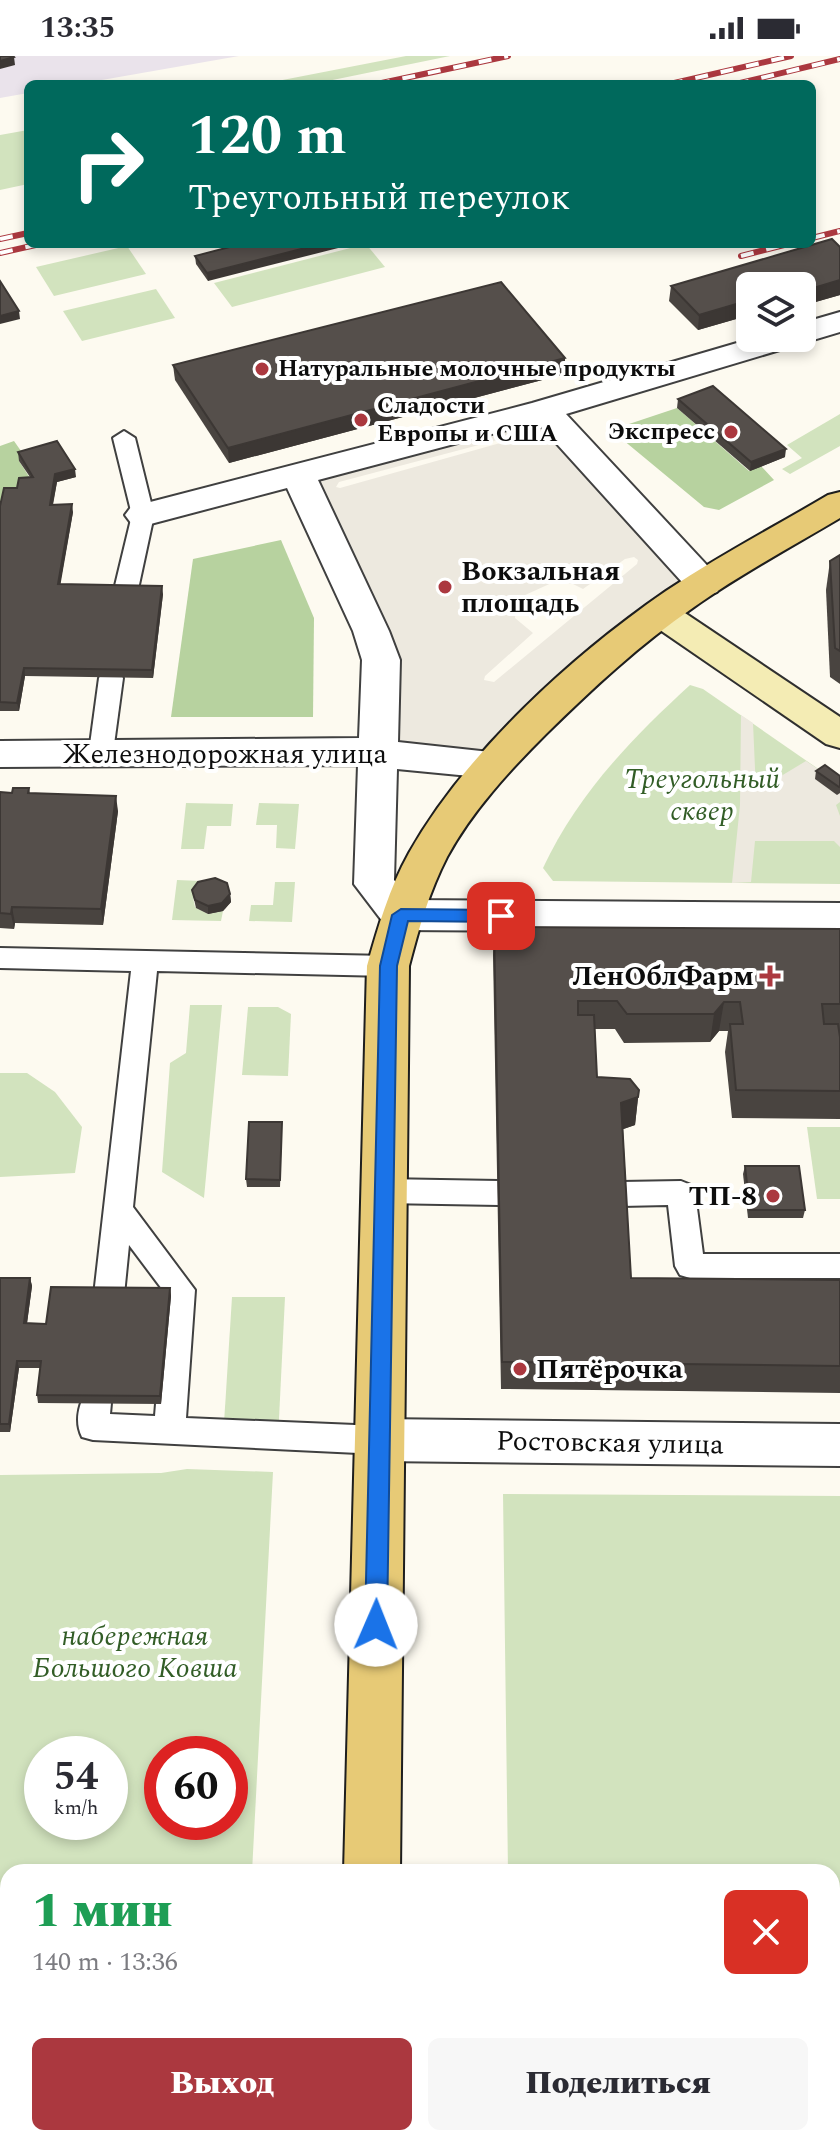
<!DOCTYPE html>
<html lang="ru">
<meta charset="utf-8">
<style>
:root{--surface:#fff;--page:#f7f7f7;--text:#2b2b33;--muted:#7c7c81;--accent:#ab383f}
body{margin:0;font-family:Spectral,serif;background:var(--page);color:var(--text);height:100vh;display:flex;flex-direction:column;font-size:30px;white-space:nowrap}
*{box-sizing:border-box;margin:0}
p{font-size:26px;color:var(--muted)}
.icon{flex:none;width:44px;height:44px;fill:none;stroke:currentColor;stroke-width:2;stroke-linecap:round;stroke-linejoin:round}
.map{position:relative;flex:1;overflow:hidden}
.panel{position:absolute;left:0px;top:1808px;width:840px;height:282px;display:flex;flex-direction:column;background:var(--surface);border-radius:24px 24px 0 0;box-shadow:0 4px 12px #0003}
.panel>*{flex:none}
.hud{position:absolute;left:24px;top:24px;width:792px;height:168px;border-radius:12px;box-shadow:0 4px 12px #0003;background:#00695c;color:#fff;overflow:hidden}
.fabs{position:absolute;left:736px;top:216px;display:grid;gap:16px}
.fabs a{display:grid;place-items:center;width:80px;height:80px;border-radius:12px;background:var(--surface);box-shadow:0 4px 12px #0003;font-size:40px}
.speed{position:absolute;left:24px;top:1680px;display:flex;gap:16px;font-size:40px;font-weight:700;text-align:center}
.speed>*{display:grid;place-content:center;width:104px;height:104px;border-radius:50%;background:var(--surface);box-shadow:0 4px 12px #0003;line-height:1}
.speed small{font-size:20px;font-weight:400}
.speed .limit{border:12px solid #d22;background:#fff;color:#111}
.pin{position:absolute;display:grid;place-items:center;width:68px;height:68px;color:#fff;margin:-34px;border-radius:16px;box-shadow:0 4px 12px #0006}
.me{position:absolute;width:88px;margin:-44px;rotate:1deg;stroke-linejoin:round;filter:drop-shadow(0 0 6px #0008)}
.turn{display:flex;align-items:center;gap:28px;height:168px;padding:0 32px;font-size:36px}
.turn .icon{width:104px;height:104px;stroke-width:2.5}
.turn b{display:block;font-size:56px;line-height:68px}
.round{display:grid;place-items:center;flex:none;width:84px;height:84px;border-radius:12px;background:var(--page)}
.summary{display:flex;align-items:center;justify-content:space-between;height:136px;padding:0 32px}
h1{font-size:48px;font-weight:800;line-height:60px;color:#1e9e55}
.cta{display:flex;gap:16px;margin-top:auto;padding:16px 32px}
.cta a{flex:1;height:92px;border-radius:12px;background:var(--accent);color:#fff;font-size:32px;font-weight:800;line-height:92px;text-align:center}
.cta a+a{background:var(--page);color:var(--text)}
.status{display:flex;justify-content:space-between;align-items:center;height:56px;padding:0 40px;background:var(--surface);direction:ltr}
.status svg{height:22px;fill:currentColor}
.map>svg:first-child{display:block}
</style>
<div class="status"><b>13:35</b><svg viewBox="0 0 49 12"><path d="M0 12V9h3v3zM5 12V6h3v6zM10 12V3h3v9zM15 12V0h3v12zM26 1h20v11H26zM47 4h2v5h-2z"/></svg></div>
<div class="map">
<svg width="840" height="2089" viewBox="0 0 840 2089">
<rect width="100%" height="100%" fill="#fdfaf0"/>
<polygon fill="#eae3eb" points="0,0 239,0 79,28 28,28 28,37 0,42"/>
<g fill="#d2e3be" fill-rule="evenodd">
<polygon points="406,0 450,0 313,28 262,28"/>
<polygon points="28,74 28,128 0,134 0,79"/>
<polygon points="366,188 385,211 232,251 214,227"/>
<polygon points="127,190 146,218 54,240 36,211"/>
<polygon points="156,233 175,262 82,285 63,255"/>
<polygon points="840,358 840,390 790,418 782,413 802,402 787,389"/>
<path d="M690,629L703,633L840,728V828L553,825L543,812C577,739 631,683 690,629Z"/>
<polygon points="186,747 233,748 231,770 207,770 204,793 181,793"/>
<polygon points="259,747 299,748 295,793 276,792 277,769 256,769"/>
<polygon points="177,824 201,825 193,842 195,851 208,858 223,855 221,865 172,864"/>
<polygon points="275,826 295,826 292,866 249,865 251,849 273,849"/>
<polygon points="190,949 222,949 204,1142 162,1116 170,1007 186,997"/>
<polygon points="248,951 278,951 291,958 288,1020 242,1019"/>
<polygon points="0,1017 27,1017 55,1036 82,1071 75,1117 0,1121"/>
<polygon points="807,1071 840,1071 840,1143 817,1143"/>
<polygon points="232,1241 285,1241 278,1383 223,1383"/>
<path d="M187,1413L273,1416L252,1816H8V2082H240V2089H0V1419L161,1417ZM42,1698H110V1766H42ZM162,1698H230V1766H162Z"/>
<polygon points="503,1438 840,1440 840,2089 512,2089 512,2082 832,2082 832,1816 508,1816"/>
</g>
<g fill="#b7d29f">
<polygon points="677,352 749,415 761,410 774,424 719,454 704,451 611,374"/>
<polygon points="14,385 21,395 19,405 35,430 0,472 0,390"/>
<polygon points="281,484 314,562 313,661 171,661 193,503"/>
</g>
<g fill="#ede9df" fill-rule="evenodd">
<path d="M544,354L704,528L490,709L379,696L381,604L298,419ZM524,377L529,379L340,432L336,431L339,426ZM634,501L638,504L637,508L494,626L484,624L485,620L533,577L515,562L516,552L523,540L556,525L573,528L583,533L625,503Z"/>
<polygon points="741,659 753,667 756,735 806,705 840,728 840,746 836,749 840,760 840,791 834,785 755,785 751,826 732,827 740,749"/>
</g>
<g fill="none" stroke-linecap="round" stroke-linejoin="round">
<g stroke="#404040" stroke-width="4">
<g id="lane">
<polygon points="124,375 135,382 154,459 137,538 133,543 117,543 113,538 132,459 113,382"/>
<polygon points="111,614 119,616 123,622 113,696 110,702 101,704 92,702 89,696 99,622 103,616"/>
<path d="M0,892L388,900L397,903L401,910L397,917L388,920L157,915L133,1151L195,1234L186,1362L379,1370L390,1374L395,1384L390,1394L379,1398L93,1384L82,1381C75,1367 78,1351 85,1338L96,1334L107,1338L111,1347L110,1358L155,1360L165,1237L129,1189L124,1239L120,1248L109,1251L98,1248L94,1239L131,915L0,912Z"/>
<polygon points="383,1123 499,1125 509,1129 513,1137 509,1145 499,1149 383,1147 373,1143 369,1135 373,1127"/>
<polygon points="681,1125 691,1129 695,1137 703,1198 840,1198 840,1222 690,1222 680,1219 675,1210 668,1149 621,1150 611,1146 607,1138 611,1130 621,1126"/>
</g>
</g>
<g stroke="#404040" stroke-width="4">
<g id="street">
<polygon points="840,256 840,276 566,358 717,520 722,528 717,536 704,540 691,536 537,366 318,424 389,575 400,604 398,686 490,696 504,700 509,709 504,718 490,722 397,713 394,824 412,844 840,847 840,877 401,874 386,870 354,828 358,709 0,711 0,685 359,682 362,604 353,575 287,432 143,470 131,467 125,459 131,451 532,347 754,282 802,282 802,267"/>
<polygon points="379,1363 840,1368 840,1410 379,1405 362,1399 354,1384 362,1369"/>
</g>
</g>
<g stroke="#2f2f2f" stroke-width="4">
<polygon id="secondary" points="660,545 673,549 840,661 840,692 826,688 647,565 642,557 647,549"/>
</g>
<g stroke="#1e1e1e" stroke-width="4">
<g id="primary">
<path d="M840,436V462C791,491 741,518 694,551C640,588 593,632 546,678C509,715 472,755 447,801C429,836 419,872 409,910L400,1816H344L367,910C378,871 389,833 409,797C465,697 573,599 666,535C718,500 774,471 828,439Z"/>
<polygon points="337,2082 397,2082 396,2089 336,2089"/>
</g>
</g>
<use href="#lane" fill="#fff" fill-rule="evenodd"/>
<use href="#street" fill="#fff" fill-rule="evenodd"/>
<use href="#secondary" fill="#f4ecb4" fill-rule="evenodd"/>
<use href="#primary" fill="#e7ca76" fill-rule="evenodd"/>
<g stroke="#ab383f" stroke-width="6">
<g id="rail">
<polyline points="377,28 508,0"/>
<polyline points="670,28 791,0"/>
<polyline points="736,28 840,3"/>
<polyline points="812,182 840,175"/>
<polyline points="0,183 28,177"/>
<polyline points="0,197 40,188"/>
<polyline points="741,200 788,188"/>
</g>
</g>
<use href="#rail" stroke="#fff" stroke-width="4" stroke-dasharray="13" stroke-linecap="butt"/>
</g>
<g fill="#494440">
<polygon points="241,188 208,225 196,208 195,200"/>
<polygon points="840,191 840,239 805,249 802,247 802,230 750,230 750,259 698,274 669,245 671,230"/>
<polygon points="565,302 565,318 229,407 175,324 173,309"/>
<polygon points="678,343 785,401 750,415 677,352"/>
<polygon points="18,396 76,421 57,426 53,449 73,456 60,528 163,538 153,622 25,620 19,655 0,655 0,450 17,432 30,421 19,405"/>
<polygon points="840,499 840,628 830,621 826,534 830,505"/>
<polygon points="816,715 840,720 840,737 837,739 815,723"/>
<polygon points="29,732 30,738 118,755 103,869 15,867 14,873 0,872 0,736 12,737"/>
<polygon points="192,834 230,838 231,846 223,855 208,858 196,852"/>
<polygon points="494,871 840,873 840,1063 732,1062 725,996 728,975 719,975 710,986 624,987 615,973 595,973 597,1021 639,1034 635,1069 623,1073 631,1222 840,1224 840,1337 501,1333 493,899"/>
<polygon points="282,1074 280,1131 247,1131 246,1123"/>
<polygon points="745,1110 805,1154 803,1162 748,1162 743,1118"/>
<polygon points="0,1222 30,1222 32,1230 27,1267 46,1268 170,1232 171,1240 161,1348 38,1347 37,1339 40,1312 19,1312 10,1376 0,1376"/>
</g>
<g fill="#3c3734">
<polygon points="14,1 15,9 0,13 0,5"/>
<polygon points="321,188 354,188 208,225 207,217"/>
<polygon points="840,224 840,239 805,249 807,234"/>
<polygon points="750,244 750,259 698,274 699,259"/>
<polygon points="19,255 20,263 0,268 0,260"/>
<polygon points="565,302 565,318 229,407 228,392"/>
<polygon points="786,393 785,401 750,415 751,406"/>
<polygon points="75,413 76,421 57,426 51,457 50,449 55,418"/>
<polygon points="72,448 73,456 59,537 58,528"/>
<polygon points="162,530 163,538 153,622 152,614"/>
<polygon points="24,612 25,620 19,655 17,647"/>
<polygon points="116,740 118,755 103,869 101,853"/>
<polygon points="230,838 231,846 223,855 208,858 208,850"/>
<polygon points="12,851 15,867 14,873 11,858"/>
<polygon points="724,946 719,975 710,986 714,958"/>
<polygon points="638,1041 635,1069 618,1075 621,1047"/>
<polygon points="30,1222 32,1230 26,1275 24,1267"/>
<polygon points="170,1232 171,1240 161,1348 160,1340"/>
<polygon points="17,1305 19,1312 10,1376 9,1368"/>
</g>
<g fill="#554f4b" stroke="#3c3734" stroke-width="2">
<polygon points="0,0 13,0 14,1 0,5"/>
<polygon points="832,183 840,191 840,224 807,234 802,229 798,230 750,230 750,244 699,259 671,230"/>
<polygon points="241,188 321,188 207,217 195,200"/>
<polygon points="0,225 19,255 0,260"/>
<polygon points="501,226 565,302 228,392 173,309"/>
<polygon points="713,330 786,393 751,406 678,343"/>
<polygon points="57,385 75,413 55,418 50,449 72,448 58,528 162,530 152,614 24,612 17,647 0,646 0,450 4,432 17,432 19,422 33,421 18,396"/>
<polygon points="840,499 840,595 835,592 830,505"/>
<polygon points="825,709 840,720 840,730 839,731 816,715"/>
<polygon points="13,732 29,732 28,737 116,740 101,853 12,851 11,858 0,857 0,736 12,737"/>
<polygon points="215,822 227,827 230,838 222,847 208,850 195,844 192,834 198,826"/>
<polygon points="494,871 840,873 840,948 822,948 824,968 838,968 840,981 840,1035 736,1034 730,968 743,968 740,946 724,946 714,958 627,958 617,945 578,945 578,959 594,959 597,1021 630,1023 639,1034 638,1041 621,1047 631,1222 840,1224 840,1310 502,1306"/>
<polygon points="249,1066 282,1066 280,1124 246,1123"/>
<polygon points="745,1110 799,1110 805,1154 750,1154"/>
<polygon points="0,1222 30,1222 24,1267 46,1268 51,1231 170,1232 160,1340 37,1339 41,1305 17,1305 9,1368 0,1368"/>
</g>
<polygon fill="#1a73e8" stroke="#114b97" stroke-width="2" points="401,853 501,854 509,860 501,866 408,865 397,910 387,1569 384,1576 376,1579 368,1576 365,1569 380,910 392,859"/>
<g fill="#ab383f" stroke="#fff" stroke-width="3">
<circle cx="262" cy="313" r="8"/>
<circle cx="361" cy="364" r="8"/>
<circle cx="731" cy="376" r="8"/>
<circle cx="445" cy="531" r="8"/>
<path d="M766 908h8v8h8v8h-8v8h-8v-8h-8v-8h8z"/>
<circle cx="773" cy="1140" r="8"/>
<circle cx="520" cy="1313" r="8"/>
</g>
<g text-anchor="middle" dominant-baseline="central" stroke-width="8" stroke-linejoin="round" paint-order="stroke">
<g font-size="24" font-weight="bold" fill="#0d0d0d" stroke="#fff" text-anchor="start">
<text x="278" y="313">Натуральные молочные продукты</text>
<text x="377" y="350">Сладости<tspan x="377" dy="28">Европы и США</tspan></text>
<text x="715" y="376" text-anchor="end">Экспресс</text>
</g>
<g font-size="28" font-weight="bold" fill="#0d0d0d" stroke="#fff" text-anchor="start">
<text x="461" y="515">Вокзальная<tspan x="461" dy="32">площадь</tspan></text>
<text x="754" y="920" text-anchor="end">ЛенОблФарм</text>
<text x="757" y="1140" text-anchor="end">ТП-8</text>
<text x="536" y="1313">Пятёрочка</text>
</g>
<g font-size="28" fill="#0d0d0d" stroke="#fff">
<text x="225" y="698">Железнодорожная улица</text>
<text transform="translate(610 1387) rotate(1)">Ростовская улица</text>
</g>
<g font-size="28" font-style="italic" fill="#325d26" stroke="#fff">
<text x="702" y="723">Треугольный<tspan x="702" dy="32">сквер</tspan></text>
<text x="135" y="1580">набережная<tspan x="135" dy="32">Большого Ковша</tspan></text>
</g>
</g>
</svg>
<div class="fabs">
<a><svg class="icon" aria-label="layers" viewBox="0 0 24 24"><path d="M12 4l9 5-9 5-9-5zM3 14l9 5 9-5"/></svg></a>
</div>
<div class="speed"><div>54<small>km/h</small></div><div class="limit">60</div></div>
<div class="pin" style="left:501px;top:860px;background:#d93025"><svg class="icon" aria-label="arrive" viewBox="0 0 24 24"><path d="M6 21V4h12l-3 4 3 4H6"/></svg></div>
<svg class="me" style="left:376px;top:1569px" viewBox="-20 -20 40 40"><circle r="19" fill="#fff"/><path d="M0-13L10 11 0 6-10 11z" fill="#1a73e8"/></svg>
<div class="hud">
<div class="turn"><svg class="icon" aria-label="right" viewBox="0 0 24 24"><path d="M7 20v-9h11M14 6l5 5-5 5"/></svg><div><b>120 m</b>Треугольный переулок</div></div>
</div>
<section class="panel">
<div class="summary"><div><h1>1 мин</h1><p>140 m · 13:36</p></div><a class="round" style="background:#d93025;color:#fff"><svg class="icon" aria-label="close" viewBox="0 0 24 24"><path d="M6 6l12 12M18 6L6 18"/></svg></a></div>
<div class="cta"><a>Выход</a><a>Поделиться</a></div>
</section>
</div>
